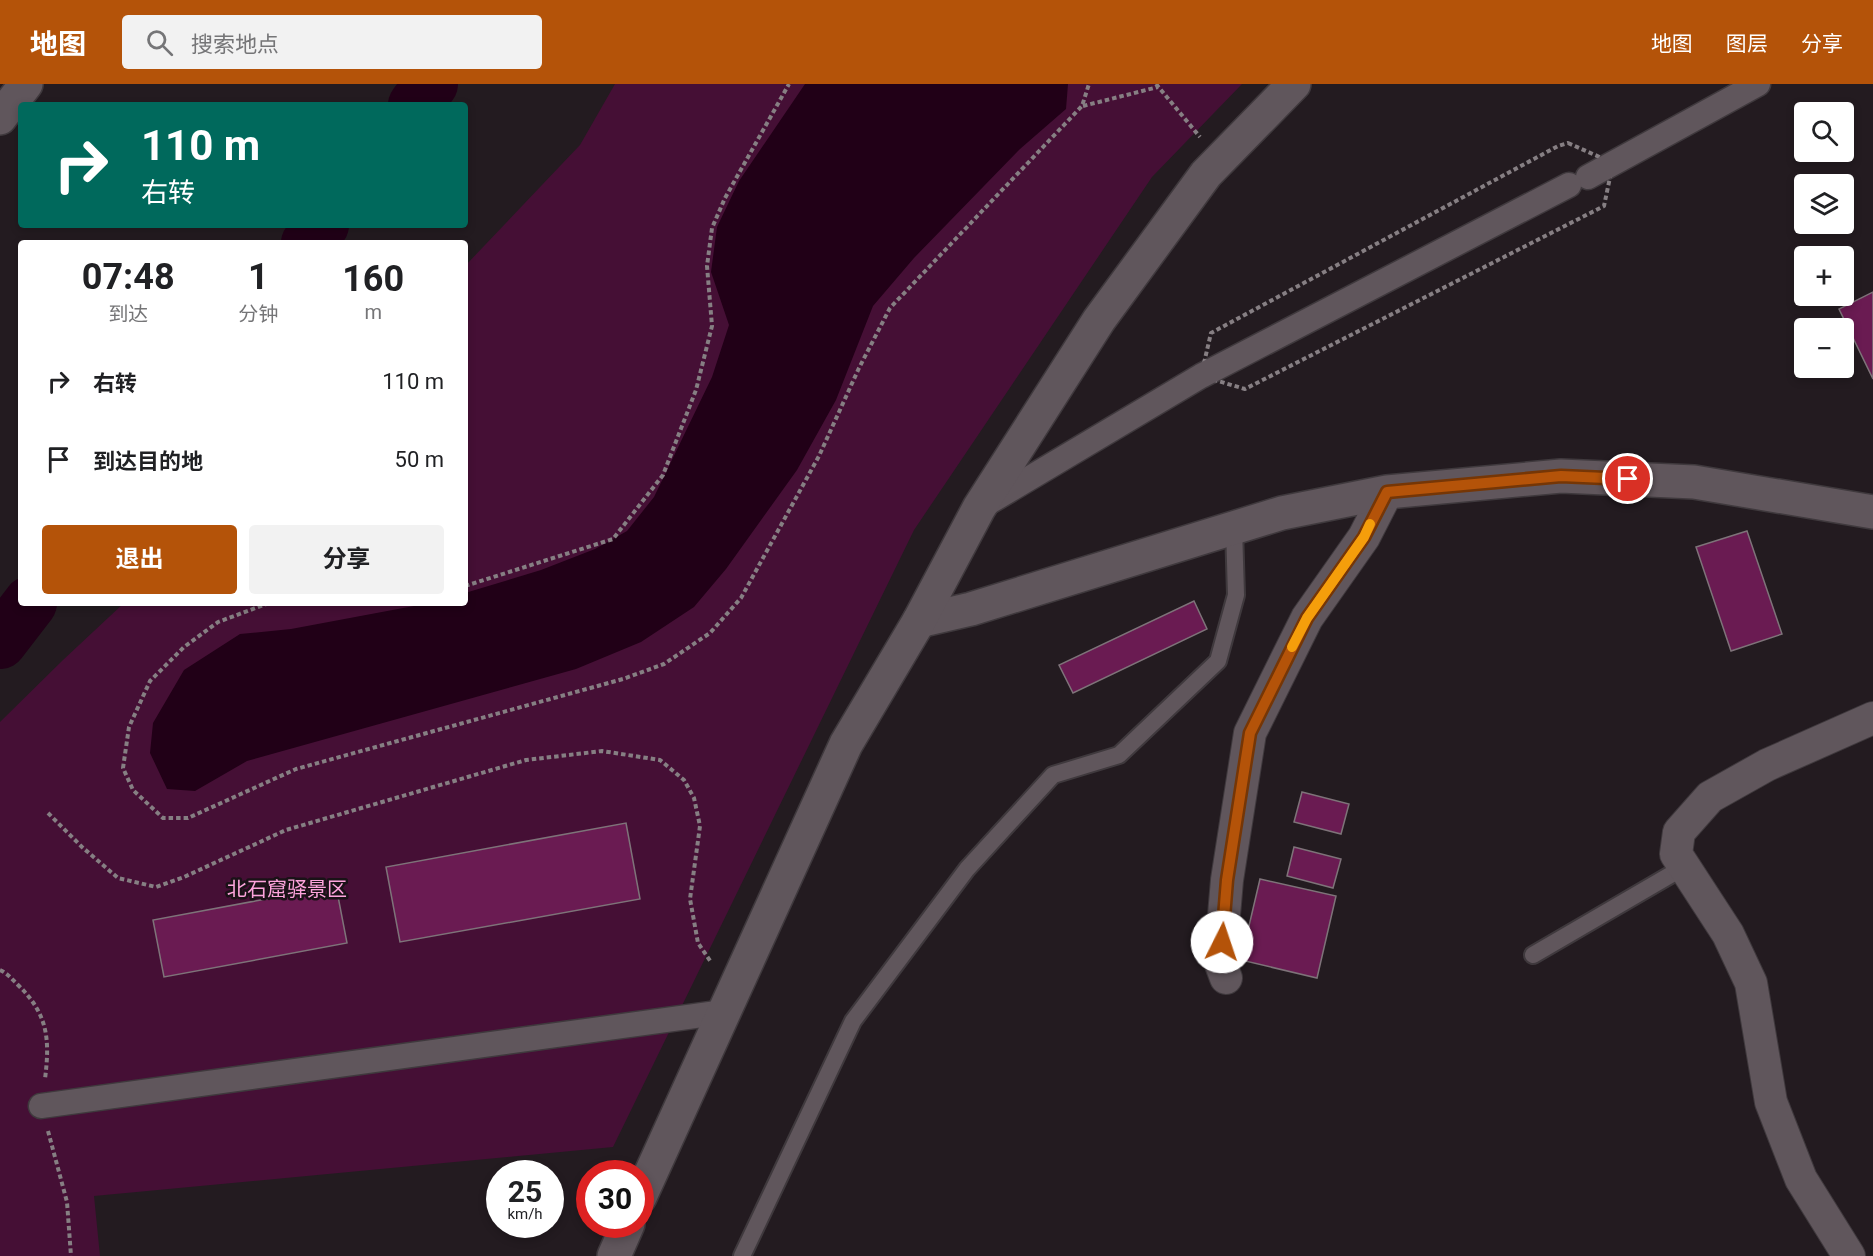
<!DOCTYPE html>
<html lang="zh">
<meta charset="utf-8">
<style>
:root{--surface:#fff;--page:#f2f2f2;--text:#202124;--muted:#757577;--accent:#b45309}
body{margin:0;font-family:Roboto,"Noto Sans SC",sans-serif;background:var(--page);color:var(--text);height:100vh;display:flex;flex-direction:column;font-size:22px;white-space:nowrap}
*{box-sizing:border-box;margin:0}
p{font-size:20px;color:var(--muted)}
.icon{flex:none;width:33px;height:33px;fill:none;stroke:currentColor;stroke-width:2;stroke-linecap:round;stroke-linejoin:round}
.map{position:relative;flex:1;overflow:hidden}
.panel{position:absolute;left:18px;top:156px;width:450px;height:366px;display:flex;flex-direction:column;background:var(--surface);border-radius:6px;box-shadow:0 3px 9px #0003}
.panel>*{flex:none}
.banner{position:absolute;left:18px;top:18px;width:450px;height:126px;border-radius:6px;box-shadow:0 3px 9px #0003;background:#00695c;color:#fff;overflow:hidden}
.tools{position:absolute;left:1794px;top:18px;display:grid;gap:12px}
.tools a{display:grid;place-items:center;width:60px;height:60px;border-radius:6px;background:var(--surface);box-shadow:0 3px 9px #0003;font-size:30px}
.speed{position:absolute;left:486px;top:1076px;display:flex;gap:12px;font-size:30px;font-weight:700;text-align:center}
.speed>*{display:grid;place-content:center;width:78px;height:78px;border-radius:50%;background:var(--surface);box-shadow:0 3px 9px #0003;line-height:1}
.speed small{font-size:15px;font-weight:400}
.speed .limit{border:9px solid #d22;background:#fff;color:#111}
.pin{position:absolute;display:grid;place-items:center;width:51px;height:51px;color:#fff;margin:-26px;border:3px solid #fff;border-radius:50%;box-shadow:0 2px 6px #0007}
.me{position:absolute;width:66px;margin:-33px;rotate:4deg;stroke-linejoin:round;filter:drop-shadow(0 0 4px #0008)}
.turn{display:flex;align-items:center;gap:21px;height:126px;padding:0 24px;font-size:27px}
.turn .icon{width:78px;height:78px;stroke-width:2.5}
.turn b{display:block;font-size:42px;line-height:51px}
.eta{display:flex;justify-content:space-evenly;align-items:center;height:102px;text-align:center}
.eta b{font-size:36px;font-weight:700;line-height:42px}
.button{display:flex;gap:12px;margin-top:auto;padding:12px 24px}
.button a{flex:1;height:69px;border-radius:6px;background:var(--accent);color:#fff;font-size:24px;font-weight:700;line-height:69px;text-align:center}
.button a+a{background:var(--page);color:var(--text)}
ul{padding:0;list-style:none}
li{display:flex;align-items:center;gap:18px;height:78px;padding:0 24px}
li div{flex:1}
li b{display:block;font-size:22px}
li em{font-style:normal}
header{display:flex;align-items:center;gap:36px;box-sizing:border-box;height:84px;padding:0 30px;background:var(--accent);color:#fff}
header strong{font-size:28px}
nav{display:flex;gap:33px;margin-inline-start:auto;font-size:21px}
.search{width:420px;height:54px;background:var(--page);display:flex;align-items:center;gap:15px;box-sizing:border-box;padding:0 21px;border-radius:6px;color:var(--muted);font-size:22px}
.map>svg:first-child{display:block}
</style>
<header>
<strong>地图</strong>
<div class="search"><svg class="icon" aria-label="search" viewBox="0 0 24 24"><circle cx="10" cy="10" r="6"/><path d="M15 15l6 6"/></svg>搜索地点</div>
<nav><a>地图</a><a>图层</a><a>分享</a></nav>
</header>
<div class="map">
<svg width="1873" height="1172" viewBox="0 0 1873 1172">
<rect width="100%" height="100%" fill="#231b20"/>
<polygon fill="#450f35" points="615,0 1242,0 1152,93 914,446 613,1063 94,1112 100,1172 0,1172 0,638 63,576 124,519 465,519 465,182 580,61"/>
<polygon fill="#210017" points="805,0 1068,0 1066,25 1020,65 914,174 873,222 836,316 797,386 726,485 694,523 641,558 576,585 247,677 195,707 167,705 150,669 153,639 184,586 240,550 291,545 430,519 465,519 465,509 541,486 595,465 627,447 654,413 712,293 729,241 711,188 717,143 739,97"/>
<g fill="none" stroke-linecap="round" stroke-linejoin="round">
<g stroke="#210017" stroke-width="54">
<polyline points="415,21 431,0"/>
<polyline points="308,159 322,141"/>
<polyline points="0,558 30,519"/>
</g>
</g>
<g fill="#6a1b52" stroke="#7e7379" stroke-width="1.5">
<polygon points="1873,208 1873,295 1839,225"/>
<polygon points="1747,447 1782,550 1731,567 1696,463"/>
<polygon points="1194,517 1207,545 1073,609 1059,581"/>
<polygon points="1302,708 1349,720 1341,750 1294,738"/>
<polygon points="626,739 640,815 400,858 386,783"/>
<polygon points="1294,763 1341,775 1333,804 1287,792"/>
<polygon points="1260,795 1336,812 1317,894 1241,876"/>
<polygon points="336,802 347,859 164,893 153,836"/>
</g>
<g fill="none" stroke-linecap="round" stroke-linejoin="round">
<g stroke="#3f393d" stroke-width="20">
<g id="service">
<polyline points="1533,871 1684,783"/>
<polyline points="742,1172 853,937 967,785 1053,691 1119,671 1218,577 1236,511 1234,444"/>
</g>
</g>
<g stroke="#3f393d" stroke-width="27">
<g id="pedestrian">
<polyline points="1588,93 1758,0"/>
<polyline points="981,423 1201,292 1569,101"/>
<polyline points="41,1022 724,928"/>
</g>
</g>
<g stroke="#3f393d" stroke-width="34">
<g id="minor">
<polyline points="1226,894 1220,878 1227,796 1250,649 1307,534 1364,453 1387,408"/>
<polyline points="1849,1172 1801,1095 1771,1018 1751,899 1728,850 1676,770 1679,748 1710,713 1767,681 1873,634"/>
</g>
</g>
<g stroke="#3f393d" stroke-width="36">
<g id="tertiary">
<polyline points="919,537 971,525 1282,429 1387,408 1561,392 1694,398 1873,428"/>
<polyline points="640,1113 846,660 919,537 979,424 1099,236 1206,90 1294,0"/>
<polyline points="614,1172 628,1140"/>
</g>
</g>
<g stroke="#3f393d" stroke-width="36">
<polyline id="secondary" points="0,34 26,0"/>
</g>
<g stroke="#867f83" stroke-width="4" stroke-dasharray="4.5 3" stroke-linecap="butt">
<polyline points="1156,0 1200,53"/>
<polyline points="1083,22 1158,3"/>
<polygon points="1568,59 1613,79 1604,122 1245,305 1201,292 1211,249 1558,62"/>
<polyline points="465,502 613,455 663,391 696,306 712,242 707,182 712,144 725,114 789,0"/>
<polyline points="269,519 218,538 184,563 150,597 129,643 123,684 133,706 163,734 188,734 296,685 623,595 664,580 710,549 741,514 819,372 859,284 890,224 1082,22 1089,0"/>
<polyline points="48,729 82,763 118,794 156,803 184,793 286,746 526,676 602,667 660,676 684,696 694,714 700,742 690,815 698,859 711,878"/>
<path d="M0,886C7,889 12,895 18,901C48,930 50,955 45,995"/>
<polyline points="48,1047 67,1118 71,1172"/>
</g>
<use href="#service" stroke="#60565c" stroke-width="16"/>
<use href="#pedestrian" stroke="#60565c" stroke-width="24"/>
<use href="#minor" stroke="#60565c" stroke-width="32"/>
<use href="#tertiary" stroke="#60565c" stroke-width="33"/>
<use href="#secondary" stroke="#60565c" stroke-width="33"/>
</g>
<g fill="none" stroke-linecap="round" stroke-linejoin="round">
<g stroke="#753606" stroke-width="15">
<polyline id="route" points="1222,858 1227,796 1250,649 1307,534 1364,453 1387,408 1561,392 1628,395"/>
</g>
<use href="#route" stroke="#b45309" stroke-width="10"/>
<polyline stroke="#f59e0b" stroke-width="10" points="1292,563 1307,534 1364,453 1370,440"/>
</g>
<g text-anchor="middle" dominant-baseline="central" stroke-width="5" stroke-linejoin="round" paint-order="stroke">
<g font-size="20" fill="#fda4dc" stroke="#1a1217">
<text x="287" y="805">北石窟驿景区</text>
</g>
</g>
</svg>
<div class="tools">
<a><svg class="icon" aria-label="search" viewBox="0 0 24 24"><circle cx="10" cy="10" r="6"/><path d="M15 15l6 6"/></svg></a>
<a><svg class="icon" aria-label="layers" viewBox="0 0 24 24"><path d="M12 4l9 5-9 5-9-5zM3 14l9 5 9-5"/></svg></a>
<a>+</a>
<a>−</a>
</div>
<div class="speed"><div>25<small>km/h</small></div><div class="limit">30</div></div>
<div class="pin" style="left:1628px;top:395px;background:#d93025"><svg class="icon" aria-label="arrive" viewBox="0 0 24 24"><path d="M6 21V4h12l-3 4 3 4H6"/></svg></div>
<svg class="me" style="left:1222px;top:858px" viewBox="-20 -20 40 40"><circle r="19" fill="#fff"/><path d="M0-13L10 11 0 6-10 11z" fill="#b45309"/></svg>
<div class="banner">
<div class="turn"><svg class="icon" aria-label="right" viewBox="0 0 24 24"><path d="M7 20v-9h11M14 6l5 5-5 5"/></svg><div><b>110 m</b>右转</div></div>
</div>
<section class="panel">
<div class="eta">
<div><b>07:48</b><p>到达</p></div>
<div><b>1</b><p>分钟</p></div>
<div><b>160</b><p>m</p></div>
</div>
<ul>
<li><svg class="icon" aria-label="right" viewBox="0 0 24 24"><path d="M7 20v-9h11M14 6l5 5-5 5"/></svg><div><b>右转</b></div><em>110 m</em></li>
<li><svg class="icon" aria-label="arrive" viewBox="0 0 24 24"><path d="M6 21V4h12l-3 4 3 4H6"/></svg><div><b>到达目的地</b></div><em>50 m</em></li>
</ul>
<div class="button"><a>退出</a><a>分享</a></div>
</section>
</div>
